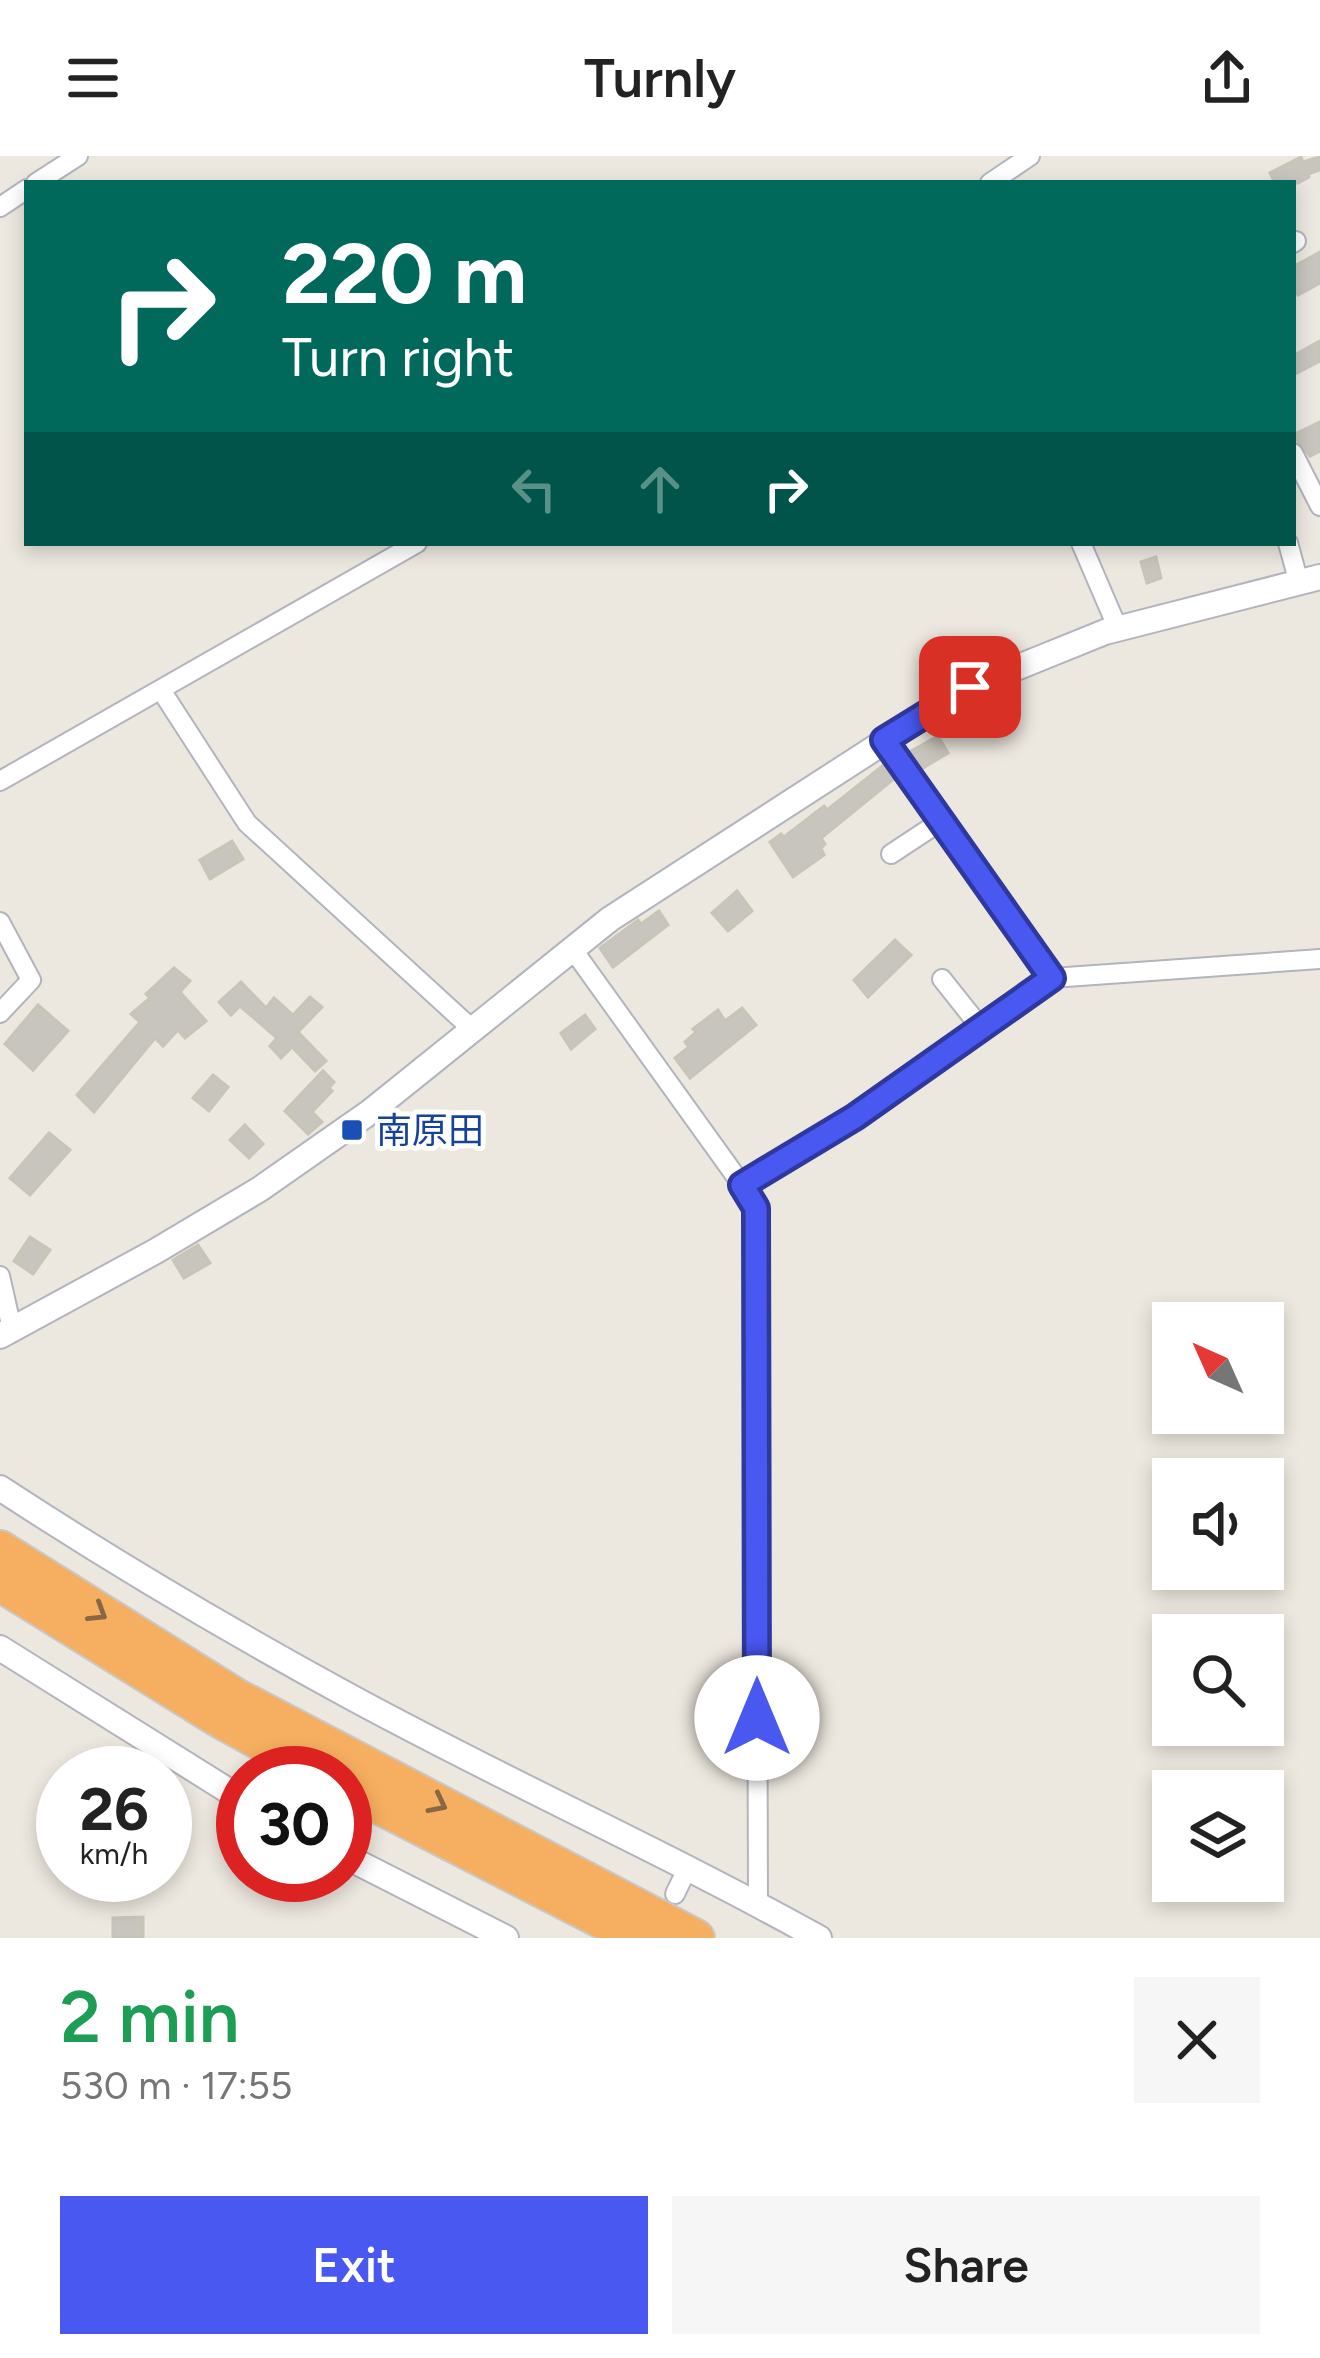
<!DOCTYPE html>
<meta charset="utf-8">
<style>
:root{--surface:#fff;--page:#f6f6f6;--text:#222;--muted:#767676;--accent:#4858f1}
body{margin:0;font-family:Figtree,"Noto Sans JP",sans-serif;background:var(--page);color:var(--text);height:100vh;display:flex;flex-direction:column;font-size:45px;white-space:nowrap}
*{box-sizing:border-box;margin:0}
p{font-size:39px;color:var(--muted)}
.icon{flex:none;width:66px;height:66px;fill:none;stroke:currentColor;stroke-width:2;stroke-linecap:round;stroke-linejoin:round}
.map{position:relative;height:1782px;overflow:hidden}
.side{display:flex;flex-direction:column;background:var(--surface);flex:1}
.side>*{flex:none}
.top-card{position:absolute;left:24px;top:24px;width:1272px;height:366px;border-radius:0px;box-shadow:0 6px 18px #0003;background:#00695c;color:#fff;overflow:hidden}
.needle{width:78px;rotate:315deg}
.buttons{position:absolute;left:1152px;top:1146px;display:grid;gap:24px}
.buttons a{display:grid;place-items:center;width:132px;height:132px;border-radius:0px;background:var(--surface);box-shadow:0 6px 18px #0003;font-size:60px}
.speed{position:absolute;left:36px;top:1590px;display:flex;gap:24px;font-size:60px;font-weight:700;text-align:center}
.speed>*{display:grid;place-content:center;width:156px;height:156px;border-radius:50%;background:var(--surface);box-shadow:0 6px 18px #0003;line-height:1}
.speed small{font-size:30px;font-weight:400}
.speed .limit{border:18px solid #d22;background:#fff;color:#111}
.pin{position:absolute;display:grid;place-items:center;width:102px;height:102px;color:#fff;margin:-51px;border-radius:24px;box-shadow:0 6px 18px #0006}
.me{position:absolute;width:132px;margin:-66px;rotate:0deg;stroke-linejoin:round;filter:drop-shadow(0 0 9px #0008)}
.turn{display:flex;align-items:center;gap:42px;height:252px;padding:0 60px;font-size:54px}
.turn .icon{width:156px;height:156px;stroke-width:2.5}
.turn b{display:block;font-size:84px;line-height:102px}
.lanes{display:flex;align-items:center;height:114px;padding:0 60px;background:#0003;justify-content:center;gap:60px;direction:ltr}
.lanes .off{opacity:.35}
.round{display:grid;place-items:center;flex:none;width:126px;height:126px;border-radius:0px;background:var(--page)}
.headline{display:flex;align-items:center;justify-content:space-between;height:204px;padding:0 60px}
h1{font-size:72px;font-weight:600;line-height:90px;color:#1e9e55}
.button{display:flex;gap:24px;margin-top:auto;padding:24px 60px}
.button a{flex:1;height:138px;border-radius:0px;background:var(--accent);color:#fff;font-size:48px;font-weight:600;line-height:138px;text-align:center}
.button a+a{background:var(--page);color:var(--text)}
header{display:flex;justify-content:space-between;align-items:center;height:156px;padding:0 60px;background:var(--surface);font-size:54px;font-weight:600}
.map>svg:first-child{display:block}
</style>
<header><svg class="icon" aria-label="menu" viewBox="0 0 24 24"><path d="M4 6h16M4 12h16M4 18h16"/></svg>Turnly<svg class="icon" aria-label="share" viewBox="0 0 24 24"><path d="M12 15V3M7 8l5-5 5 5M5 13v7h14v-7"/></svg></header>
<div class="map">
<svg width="1320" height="1782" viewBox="0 0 1320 1782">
<rect width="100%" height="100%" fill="#ede8df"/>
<g fill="#c8c5be" stroke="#c8c4b8" stroke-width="3">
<polygon points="1301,1 1303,6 1320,1 1320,14 1308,18 1309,21 1298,27 1275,27 1270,17"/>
<polygon points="1320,96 1320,127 1298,139 1293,130 1293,111"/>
<polygon points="1320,185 1320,205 1293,219 1293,200"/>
<polygon points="1320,266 1320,295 1310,300 1293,279"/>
<polygon points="1156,401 1161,422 1147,427 1141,406"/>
<polygon points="938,580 948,597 923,612 911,595"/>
<polygon points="885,608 895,622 821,682 825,688 821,692 824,699 793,721 770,686 781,678 784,681 824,650 827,654"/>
<polygon points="232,685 243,703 210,723 200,704"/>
<polygon points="737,735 752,755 728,775 712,757"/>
<polygon points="659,755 668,769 613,811 600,792 638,764 641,768"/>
<polygon points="895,784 911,799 868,841 854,824"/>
<polygon points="174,812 190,825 180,836 206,865 185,882 178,874 163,890 155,882 94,956 77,939 140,866 131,858 150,842 146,838"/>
<polygon points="241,826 266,852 274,842 293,859 310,841 322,851 298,876 326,905 315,915 292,891 281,902 270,890 277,882 240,850 231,859 219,846"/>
<polygon points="38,849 68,875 33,914 5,888"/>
<polygon points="742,852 756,869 690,922 675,902 689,891 685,886 696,876 693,873 718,854 725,865"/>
<polygon points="585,859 595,873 571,893 561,877"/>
<polygon points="323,915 334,926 329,932 332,935 312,956 322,966 308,978 285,955"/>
<polygon points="213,919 228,931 209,955 193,942"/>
<polygon points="245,969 263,988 249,1002 230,984"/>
<polygon points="49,977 70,994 30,1039 10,1022"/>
<polygon points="30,1081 50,1094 33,1118 14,1105"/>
<polygon points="198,1089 210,1107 184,1122 173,1104"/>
<polygon points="143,1761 143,1782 113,1782 113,1762"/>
</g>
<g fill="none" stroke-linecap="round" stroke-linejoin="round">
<g stroke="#b2b4be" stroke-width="22">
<g id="minor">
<polyline points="36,27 78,0"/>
<polyline points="990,27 1030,0"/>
<polyline points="0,51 27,33"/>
<polyline points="1293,87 1296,85"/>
<polyline points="1293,297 1320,350"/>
<polyline points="1081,387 1118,473"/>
<polyline points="1288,387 1299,427"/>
<polyline points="161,534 247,667 472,873"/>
<polyline points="0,625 417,387"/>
<polyline points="891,698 941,665"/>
<polyline points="0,766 31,824 0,857"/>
<polyline points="571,791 742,1029 855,961 1052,822 884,583"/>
<polyline points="1052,822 1320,803"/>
<polyline points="942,823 981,872"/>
<polyline points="742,1029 756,1052 758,1748"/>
<polyline points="0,1120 12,1173"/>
<polyline points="675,1738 688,1711"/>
</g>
</g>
<g stroke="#b2b4be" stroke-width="28">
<g id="tertiary">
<polyline points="0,1180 156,1095 260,1033 370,956 610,763 969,531 1105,476 1320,421"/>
<path d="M0,1332C110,1404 223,1471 338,1534C496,1621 661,1694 819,1782"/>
<polyline points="0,1492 243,1644"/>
<polyline points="345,1700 506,1782"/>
</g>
</g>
<g stroke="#c8c8c8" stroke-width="40">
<g id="motorway">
<polyline points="0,1393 236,1541 696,1782"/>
<polyline points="0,1427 221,1564 318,1617"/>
<polyline points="345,1632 637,1782"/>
</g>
</g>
<use href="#minor" stroke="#fff" stroke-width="18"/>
<use href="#tertiary" stroke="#fff" stroke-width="24"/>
<use href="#motorway" stroke="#f6af61" stroke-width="36"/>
</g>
<defs><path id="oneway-chevron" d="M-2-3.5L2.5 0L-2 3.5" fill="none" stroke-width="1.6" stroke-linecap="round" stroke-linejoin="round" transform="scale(3)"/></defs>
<g stroke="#876744">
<use href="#oneway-chevron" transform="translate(98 1457) rotate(32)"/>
<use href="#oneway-chevron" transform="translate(438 1648) rotate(27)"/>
</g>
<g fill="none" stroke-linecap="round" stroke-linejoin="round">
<g stroke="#2f399d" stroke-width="30">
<polyline id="route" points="757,1562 756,1052 742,1029 855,961 1052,822 884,584 970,531"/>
</g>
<use href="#route" stroke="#4858f1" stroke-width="21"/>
</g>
<rect fill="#1a4fb4" stroke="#fff" stroke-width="4.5" x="340" y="962" width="24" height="24" rx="6"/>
<g text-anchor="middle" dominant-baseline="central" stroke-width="10" stroke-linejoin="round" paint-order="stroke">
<g font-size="36" fill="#164399" stroke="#fff" text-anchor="start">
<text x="376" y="974">南原田</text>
</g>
</g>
</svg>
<div class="buttons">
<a><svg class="needle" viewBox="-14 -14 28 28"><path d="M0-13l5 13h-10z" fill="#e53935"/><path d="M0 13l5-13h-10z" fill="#767676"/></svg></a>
<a><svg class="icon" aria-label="sound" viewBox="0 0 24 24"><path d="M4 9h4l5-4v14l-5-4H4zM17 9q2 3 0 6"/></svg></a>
<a><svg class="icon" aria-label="search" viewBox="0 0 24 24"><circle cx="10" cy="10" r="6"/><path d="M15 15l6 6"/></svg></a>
<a><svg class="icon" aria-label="layers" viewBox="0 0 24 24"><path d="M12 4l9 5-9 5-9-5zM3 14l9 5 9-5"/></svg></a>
</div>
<div class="speed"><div>26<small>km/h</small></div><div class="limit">30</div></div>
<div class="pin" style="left:970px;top:531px;background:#d93025"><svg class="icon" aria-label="arrive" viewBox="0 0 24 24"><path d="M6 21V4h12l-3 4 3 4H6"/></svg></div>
<svg class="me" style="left:757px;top:1562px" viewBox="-20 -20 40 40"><circle r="19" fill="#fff"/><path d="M0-13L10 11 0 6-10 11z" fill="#4858f1"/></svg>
<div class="top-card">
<div class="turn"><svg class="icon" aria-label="right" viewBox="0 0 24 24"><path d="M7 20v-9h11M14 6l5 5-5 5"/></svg><div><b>220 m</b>Turn right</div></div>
<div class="lanes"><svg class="icon off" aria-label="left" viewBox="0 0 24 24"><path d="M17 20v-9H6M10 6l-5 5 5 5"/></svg><svg class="icon off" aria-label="ahead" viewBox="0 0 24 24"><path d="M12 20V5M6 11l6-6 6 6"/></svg><svg class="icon" aria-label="right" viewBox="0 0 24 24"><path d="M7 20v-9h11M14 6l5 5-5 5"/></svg></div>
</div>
</div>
<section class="side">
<div class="headline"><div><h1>2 min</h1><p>530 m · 17:55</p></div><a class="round"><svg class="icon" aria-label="close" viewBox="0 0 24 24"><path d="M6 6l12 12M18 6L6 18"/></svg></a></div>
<div class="button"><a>Exit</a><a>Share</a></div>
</section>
